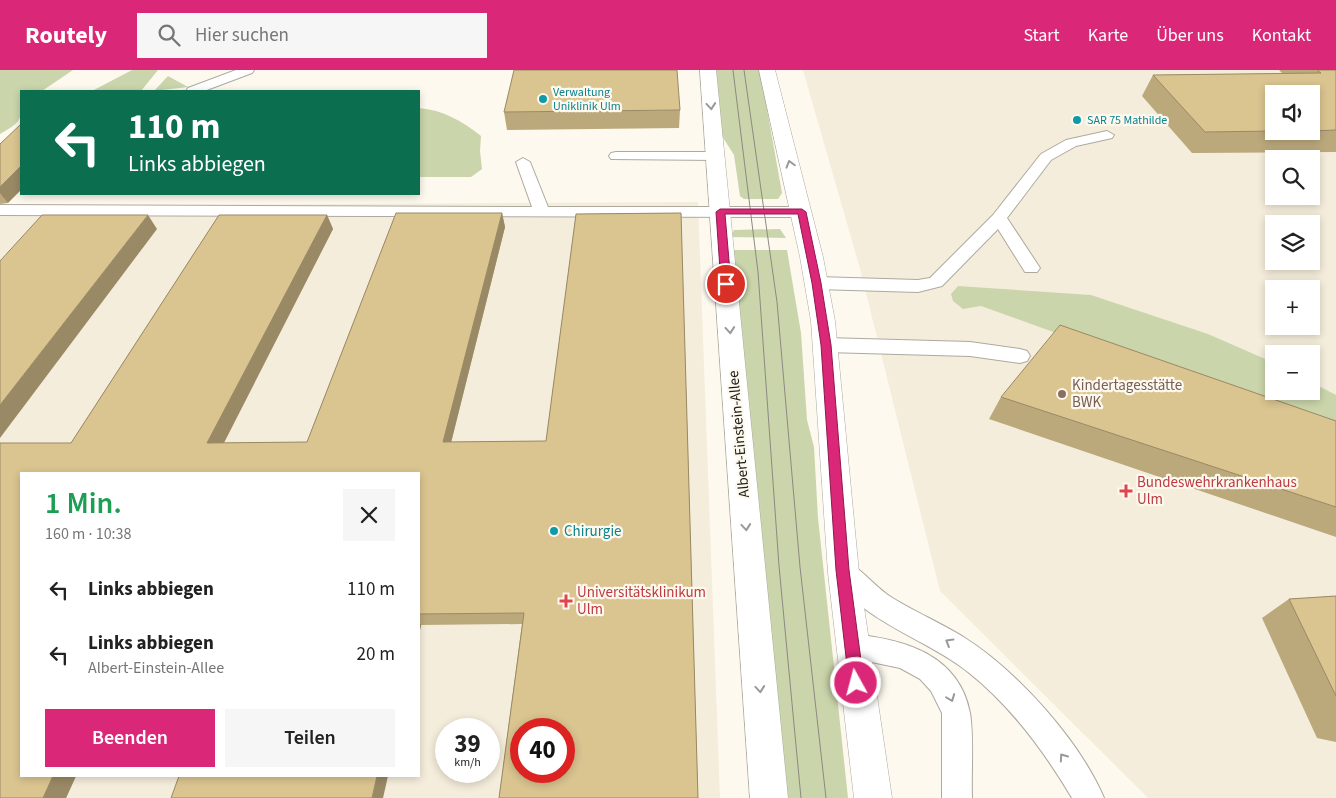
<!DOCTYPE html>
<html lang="de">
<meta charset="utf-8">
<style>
:root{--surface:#fff;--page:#f6f6f6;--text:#222;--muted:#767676;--accent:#db2777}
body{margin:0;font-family:"Source Sans 3",sans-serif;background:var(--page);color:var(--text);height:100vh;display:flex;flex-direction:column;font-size:19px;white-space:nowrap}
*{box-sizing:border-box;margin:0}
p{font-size:16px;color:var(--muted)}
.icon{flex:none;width:28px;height:28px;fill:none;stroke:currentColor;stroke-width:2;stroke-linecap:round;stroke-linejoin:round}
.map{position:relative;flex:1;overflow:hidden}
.details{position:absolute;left:20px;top:402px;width:400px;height:305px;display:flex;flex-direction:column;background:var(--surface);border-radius:0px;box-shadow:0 2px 8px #0003}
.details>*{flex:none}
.top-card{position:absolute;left:20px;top:20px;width:400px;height:105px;border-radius:0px;box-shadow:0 2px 8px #0003;background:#0b6e4f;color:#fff;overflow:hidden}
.controls{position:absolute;left:1265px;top:15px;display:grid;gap:10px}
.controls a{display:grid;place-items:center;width:55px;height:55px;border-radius:0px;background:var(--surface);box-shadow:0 2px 8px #0003;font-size:25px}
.speed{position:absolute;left:435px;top:648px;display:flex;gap:10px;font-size:25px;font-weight:700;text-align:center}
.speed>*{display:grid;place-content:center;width:65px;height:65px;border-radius:50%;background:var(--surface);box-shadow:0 2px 8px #0003;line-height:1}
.speed small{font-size:12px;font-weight:400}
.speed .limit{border:8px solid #d22;background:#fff;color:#111}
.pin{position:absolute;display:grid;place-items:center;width:42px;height:42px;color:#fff;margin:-21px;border:2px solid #fff;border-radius:50%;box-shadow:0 1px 5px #0007}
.me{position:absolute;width:55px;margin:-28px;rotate:353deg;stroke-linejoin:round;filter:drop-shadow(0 0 4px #0008)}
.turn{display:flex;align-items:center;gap:18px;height:105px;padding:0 25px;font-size:22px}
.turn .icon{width:65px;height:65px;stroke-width:2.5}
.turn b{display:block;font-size:35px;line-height:42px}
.round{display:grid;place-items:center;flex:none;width:52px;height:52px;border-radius:0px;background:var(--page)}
.overview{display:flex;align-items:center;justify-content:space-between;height:85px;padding:0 25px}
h1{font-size:30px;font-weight:600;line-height:38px;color:#1e9e55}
.button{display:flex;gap:10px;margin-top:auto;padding:10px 25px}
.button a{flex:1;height:58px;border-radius:0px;background:var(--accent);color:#fff;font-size:20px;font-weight:600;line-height:58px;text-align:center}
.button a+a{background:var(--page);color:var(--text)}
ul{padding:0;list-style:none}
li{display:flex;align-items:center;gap:15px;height:65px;padding:0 25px}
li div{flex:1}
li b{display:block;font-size:19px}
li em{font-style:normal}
header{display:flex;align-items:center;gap:30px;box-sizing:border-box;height:70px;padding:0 25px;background:var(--accent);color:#fff}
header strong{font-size:24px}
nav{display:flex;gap:28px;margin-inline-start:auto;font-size:18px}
.search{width:350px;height:45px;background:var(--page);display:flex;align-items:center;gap:12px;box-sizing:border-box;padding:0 18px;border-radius:0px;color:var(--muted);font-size:19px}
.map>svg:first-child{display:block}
</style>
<header>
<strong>Routely</strong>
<div class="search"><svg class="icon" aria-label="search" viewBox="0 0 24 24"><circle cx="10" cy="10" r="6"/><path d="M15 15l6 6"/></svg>Hier suchen</div>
<nav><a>Start</a><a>Karte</a><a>Über uns</a><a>Kontakt</a></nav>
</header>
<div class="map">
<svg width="1336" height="728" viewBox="0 0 1336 728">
<rect width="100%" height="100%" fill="#fdf9ee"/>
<g fill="#f5eddb" fill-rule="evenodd">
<path d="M803,0H1336V728H1148L940,521L860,199ZM1274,24H1311V61H1274ZM1274,89H1311V126H1274ZM1274,154H1311V191H1274ZM1274,219H1311V256H1274ZM1274,284H1311V321H1274Z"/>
<path d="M698,132L720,728H0V136ZM21,404H419V706H21ZM446,659H489V701H446ZM521,659H564V701H521Z"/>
</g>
<g fill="#cad5ab">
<path d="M0,0H73L42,21H21C21,49 25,50 0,64Z"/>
<polygon points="132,0 158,0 141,21 92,21"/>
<polygon points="716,0 760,0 782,123 778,129 744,129 740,126 734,85 722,66"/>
<polygon points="168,6 188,17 154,21"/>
<path d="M419,38C443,40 462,51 481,66L480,81L482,99L471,107H419Z"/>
<polygon points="780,159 786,168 731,167 734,160"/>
<polygon points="732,180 787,180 801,263 807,350 814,377 818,448 848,728 783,728"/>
<polygon points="958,216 1091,225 1208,264 1274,293 1274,321 1311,321 1311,312 1336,325 1336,364 981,236 963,239 953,231 951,224"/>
</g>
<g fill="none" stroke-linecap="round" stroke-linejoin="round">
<g stroke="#ada99f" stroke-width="2">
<g id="lane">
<polygon points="236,0 254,0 252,3 204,21 186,21 188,18"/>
<polygon points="1107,61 1114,65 1112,68 1076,76 1051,90 1007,148 1040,198 1037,202 1025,202 998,159 942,216 918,222 817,219 811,217 808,213 811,209 817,207 918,210 930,208 993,145 1041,84 1066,70"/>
<polygon points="616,82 716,82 723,86 716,90 611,89 609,86 611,83"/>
<polygon points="523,88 530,92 548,137 802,137 810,142 802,147 0,145 0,135 532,137 516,92"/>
<polygon points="826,268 970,272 1020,279 1027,281 1030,286 1027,291 1020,293 970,286 826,282 819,280 816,275 819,270"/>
<path d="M844,490C859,496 875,517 891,527C915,542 941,553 965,568C1017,601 1080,671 1104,728H1072C1044,681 1011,636 968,602C928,569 854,549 832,501L835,493Z"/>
<path d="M852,564C903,569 959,584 970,643C974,667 971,703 972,728H942V643L931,621L920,609L900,598L843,586L839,577L843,568Z"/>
</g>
</g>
<g stroke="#ada99f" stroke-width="1">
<g id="secondary">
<polygon points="700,0 716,0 788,728 750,728"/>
<polygon points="759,0 775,0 823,187 835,251 859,503 892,728 854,728 828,503 811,251 800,187"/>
</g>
</g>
<use href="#lane" fill="#fff" fill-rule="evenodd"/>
<use href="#secondary" fill="#fff" fill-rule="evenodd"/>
<g stroke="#8c8982" stroke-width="1">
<polyline points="733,0 758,202 779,496 801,728"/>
<polyline points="744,0 777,232 800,497 826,728"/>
</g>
</g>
<g fill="#bba97c" fill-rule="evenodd">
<path d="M1279,0H1336V82L1192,83L1142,26L1153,5L1283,4ZM1311,24V61H1274Z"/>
<polygon points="680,40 679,58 507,60 504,42"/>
<polygon points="0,74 8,133 0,134"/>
<path d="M396,143H502L505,157L451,372L546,371L576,144L681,143L698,728H499L522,554L421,555L419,565V404H21V706H76L66,728H0V373H71L219,145H327L333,159L224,373L307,372ZM521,659H564V701H521Z"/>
<polygon points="1001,327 1336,351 1336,467 989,349"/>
<polygon points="1336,526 1336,672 1317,668 1262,548 1289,529"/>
</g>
<g fill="#998965">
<polygon points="21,96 21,120 8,133 0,123 0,117"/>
<polygon points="502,143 505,157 448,385 443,372"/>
<polygon points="148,145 157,159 0,368 0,335"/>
<polygon points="327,145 333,159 217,386 207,373"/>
<polygon points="419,551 421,555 419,565"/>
<polygon points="53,706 76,706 66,728 43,728"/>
<polygon points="377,706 388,706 383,728 372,728"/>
</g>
<g fill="#dac490" stroke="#998965" fill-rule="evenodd">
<polygon points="514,0 677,0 680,40 504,42"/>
<polygon points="1317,0 1336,0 1336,60 1311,61 1311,24 1274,24 1274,61 1205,62 1153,5 1321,3"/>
<polygon points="21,54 21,96 0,117 0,74"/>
<path d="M396,143H502L443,372L546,371L576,144L681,143L698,728H499L524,543L419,544V404H21V706H53L43,728H0V373H71L219,145H327L207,373L307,372ZM521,659H564V701H521Z"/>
<polygon points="42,145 148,145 0,335 0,191"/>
<polygon points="1060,255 1336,351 1336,437 1001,327"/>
<polygon points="1336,526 1336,626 1289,529"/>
<polygon points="179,706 377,706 372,728 171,728"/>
</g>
<defs><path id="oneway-chevron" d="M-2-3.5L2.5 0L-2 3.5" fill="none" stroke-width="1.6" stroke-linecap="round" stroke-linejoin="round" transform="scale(1.25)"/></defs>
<g stroke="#9a9998">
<use href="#oneway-chevron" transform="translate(711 36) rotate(85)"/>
<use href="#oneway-chevron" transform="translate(790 94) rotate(-106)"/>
<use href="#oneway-chevron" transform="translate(730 260) rotate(85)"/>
<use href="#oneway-chevron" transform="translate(746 457) rotate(85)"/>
<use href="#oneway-chevron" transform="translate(949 572) rotate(-149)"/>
<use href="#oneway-chevron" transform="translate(760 619) rotate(85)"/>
<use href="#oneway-chevron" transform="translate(951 628) rotate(69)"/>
<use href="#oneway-chevron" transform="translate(1063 687) rotate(-125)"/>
</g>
<polygon fill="#db2777" stroke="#8e194d" points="720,139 802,139 806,142 821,213 831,275 849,500 864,613 862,618 856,620 851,618 849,613 836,500 821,275 812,213 798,144 725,144 731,214 726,217 721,214 716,142"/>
<g fill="#0f9aa8" stroke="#fdf9ee" stroke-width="2">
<circle cx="543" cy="29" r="5"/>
<circle cx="1077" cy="50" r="5"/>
<circle cx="554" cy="461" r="5"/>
</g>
<circle fill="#8d6e63" stroke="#fdf9ee" stroke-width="2" cx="1062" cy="324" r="5"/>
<g fill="#e0444e" stroke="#fdf9ee" stroke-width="2">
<path d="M1123.5 413.5h5v5h5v5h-5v5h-5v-5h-5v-5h5z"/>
<path d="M563.5 523.5h5v5h5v5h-5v5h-5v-5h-5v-5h5z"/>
</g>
<g text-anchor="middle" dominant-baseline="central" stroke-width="4.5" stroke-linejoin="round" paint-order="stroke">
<g font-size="12" fill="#0d838f" stroke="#fdf9ee" text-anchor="start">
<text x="553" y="22">Verwaltung<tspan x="553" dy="14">Uniklinik Ulm</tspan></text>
<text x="1087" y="50">SAR 75 Mathilde</text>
</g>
<g font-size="15" fill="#785e54" stroke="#fdf9ee" text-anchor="start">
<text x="1072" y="315">Kindertagesstätte<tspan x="1072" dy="17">BWK</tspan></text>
</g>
<g font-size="15" fill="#1e1c19" stroke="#fdf9ee">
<text transform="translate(739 364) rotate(-95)">Albert-Einstein-Allee</text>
</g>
<g font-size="15" fill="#be3a42" stroke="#fdf9ee" text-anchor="start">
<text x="1137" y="412">Bundeswehrkrankenhaus<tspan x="1137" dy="17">Ulm</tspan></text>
<text x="577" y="522">Universitätsklinikum<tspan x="577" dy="17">Ulm</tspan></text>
</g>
<g font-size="15" fill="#0d838f" stroke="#fdf9ee" text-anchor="start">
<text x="564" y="461">Chirurgie</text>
</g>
</g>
</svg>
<div class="controls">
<a><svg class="icon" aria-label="sound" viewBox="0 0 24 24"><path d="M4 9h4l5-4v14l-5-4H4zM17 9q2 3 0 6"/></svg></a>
<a><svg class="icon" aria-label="search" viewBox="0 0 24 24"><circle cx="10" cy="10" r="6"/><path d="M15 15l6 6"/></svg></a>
<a><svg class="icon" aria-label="layers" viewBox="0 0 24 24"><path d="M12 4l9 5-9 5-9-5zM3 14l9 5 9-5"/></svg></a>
<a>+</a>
<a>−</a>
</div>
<div class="speed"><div>39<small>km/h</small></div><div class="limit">40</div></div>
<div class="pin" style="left:726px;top:214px;background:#d93025"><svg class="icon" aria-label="arrive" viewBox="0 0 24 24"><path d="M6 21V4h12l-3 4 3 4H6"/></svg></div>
<svg class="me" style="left:856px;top:613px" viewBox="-20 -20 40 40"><circle r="17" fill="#db2777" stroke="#fff" stroke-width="3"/><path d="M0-11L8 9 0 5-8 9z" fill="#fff"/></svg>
<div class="top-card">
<div class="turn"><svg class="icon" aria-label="left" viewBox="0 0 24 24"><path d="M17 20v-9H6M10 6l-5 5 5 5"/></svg><div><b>110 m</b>Links abbiegen</div></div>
</div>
<section class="details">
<div class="overview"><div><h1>1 Min.</h1><p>160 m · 10:38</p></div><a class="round"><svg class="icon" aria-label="close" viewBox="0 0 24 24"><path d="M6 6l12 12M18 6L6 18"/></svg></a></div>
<ul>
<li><svg class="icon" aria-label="left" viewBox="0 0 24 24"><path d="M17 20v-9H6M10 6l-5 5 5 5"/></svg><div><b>Links abbiegen</b></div><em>110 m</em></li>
<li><svg class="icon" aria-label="left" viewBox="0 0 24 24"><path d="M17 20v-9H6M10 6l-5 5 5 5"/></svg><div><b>Links abbiegen</b><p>Albert-Einstein-Allee</p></div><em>20 m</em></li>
</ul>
<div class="button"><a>Beenden</a><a>Teilen</a></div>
</section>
</div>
